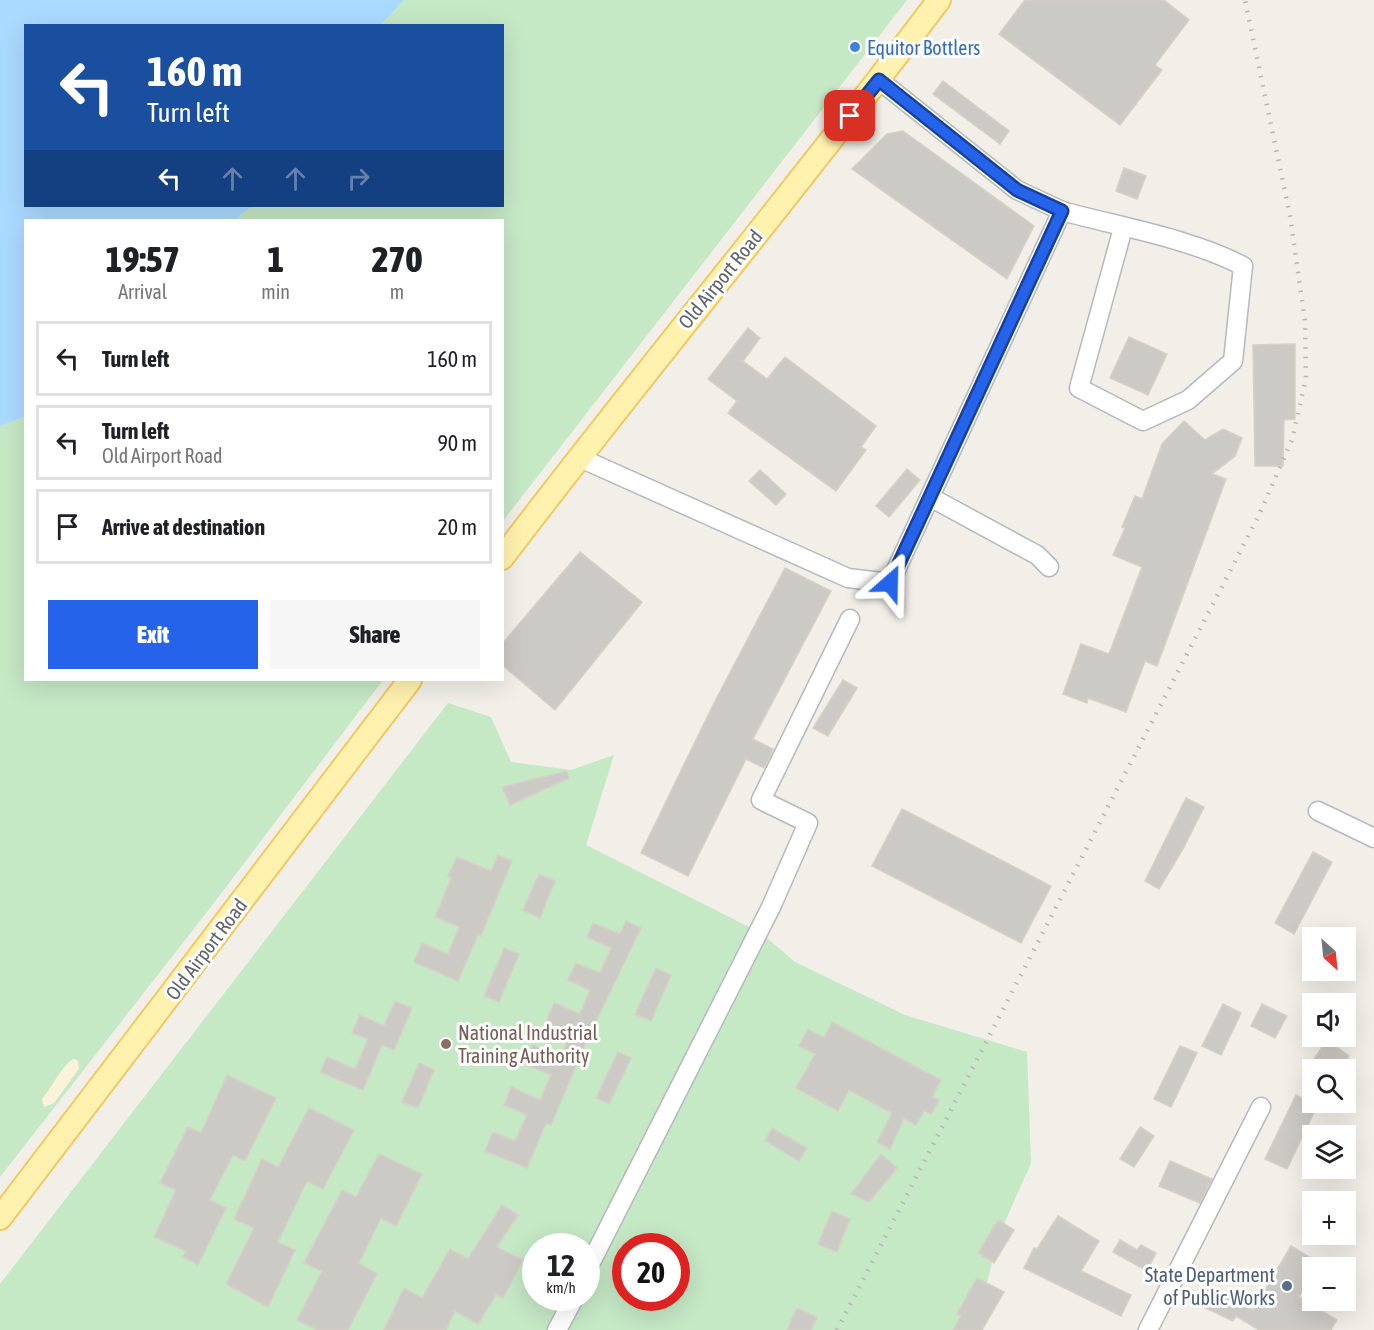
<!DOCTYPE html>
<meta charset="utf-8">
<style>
:root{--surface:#fff;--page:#f6f6f6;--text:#202124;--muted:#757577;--line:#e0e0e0;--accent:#2563eb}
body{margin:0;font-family:"Asap Condensed",sans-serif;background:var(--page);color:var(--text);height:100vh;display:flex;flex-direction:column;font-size:22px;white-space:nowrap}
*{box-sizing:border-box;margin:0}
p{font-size:20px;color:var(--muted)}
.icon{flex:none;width:33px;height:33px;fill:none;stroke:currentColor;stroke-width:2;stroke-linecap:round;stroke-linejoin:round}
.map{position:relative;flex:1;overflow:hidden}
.drawer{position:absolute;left:24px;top:219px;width:480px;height:462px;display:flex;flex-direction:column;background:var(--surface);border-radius:0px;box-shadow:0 6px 24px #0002}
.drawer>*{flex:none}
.banner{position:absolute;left:24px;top:24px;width:480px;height:183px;border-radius:0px;box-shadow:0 6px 24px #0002;background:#1a4fa0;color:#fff;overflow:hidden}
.needle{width:39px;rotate:153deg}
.tools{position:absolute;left:1302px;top:927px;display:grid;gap:12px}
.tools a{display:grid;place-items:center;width:54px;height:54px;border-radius:0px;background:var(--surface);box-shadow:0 6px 24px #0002;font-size:30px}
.speed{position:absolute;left:522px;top:1233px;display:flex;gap:12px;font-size:30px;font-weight:700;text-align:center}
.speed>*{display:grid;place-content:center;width:78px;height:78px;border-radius:50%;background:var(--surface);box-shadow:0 6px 24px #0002;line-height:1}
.speed small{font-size:15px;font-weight:400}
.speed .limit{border:9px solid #d22;background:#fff;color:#111}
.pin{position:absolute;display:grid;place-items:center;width:51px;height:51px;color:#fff;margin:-26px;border-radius:12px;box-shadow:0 3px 9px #0006}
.me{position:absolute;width:66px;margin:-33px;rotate:25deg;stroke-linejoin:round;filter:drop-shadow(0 0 4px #0008)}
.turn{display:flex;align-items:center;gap:21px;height:126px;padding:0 24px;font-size:27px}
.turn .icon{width:78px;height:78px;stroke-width:2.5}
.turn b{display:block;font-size:42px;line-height:51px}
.lanes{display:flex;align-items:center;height:57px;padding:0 24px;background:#0003;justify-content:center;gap:30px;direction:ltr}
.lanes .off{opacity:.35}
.eta{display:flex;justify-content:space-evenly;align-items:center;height:102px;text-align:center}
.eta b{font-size:36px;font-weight:800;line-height:42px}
.primary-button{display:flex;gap:12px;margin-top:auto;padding:12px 24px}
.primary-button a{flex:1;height:69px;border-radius:0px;background:var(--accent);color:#fff;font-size:24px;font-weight:800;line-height:69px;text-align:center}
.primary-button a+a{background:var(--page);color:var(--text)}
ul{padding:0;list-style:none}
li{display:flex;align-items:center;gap:18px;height:75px;margin:0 12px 9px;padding:0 12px;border:3px solid var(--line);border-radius:0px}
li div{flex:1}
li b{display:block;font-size:22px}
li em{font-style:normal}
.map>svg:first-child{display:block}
</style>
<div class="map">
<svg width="1374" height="1330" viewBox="0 0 1374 1330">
<rect width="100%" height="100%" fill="#f1efe8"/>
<g fill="#c5e8c5" fill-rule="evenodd">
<polygon points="404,0 907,0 503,521 502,220 219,220 236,219 252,206 502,206 502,26 381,25"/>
<polygon points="25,417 26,680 383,680 210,908 0,1177 0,426"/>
<path d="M448,703L491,717L511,762L571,770L614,755L586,845L761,933L795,962L905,1015L1027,1052L1031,1163L999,1235L975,1330H0V1284ZM536,1246H586V1298H536ZM626,1246H676V1298H626Z"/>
</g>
<path fill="#fbf3d9" d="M74,1059L78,1061L79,1069L54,1103L44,1107L42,1099C50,1090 65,1061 74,1059Z"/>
<polygon fill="#aadaff" points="0,0 404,0 381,25 26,26 26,206 252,206 236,219 219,220 26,220 25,417 0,426"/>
<g fill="#cccac5" stroke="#d6d1c6" stroke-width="1.5">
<polygon points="1025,0 1164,0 1189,20 1155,65 1162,70 1120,125 999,34"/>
<polygon points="943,81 1009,131 1000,144 933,94"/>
<polygon points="903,131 1034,226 1007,279 852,169 887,134"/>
<polygon points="1124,168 1146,176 1137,199 1116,191"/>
<polygon points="748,328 760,338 743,361 767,379 785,357 876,426 861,447 866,450 836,491 728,413 737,401 708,379"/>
<polygon points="1129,337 1167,354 1148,395 1110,378"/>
<polygon points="1295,344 1295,419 1284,420 1283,466 1255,466 1253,345"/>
<polygon points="1184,421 1205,440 1223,429 1242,438 1235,456 1212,474 1226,479 1157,666 1145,661 1126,712 1088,698 1087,703 1063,694 1081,644 1109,654 1142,567 1113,555 1125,528 1122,527 1135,496 1142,499 1162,444"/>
<polygon points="907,469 920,480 889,517 876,506"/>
<polygon points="760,470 786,494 776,505 749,481"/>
<polygon points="580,552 642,602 555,710 502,665 502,644"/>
<polygon points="785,568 831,591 753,739 773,749 768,760 764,768 746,759 688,876 641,853 713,705"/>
<polygon points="843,680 857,688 828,736 813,728"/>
<polygon points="567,771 569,778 510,805 502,787"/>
<polygon points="1186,798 1204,807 1183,849 1159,889 1145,881"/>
<polygon points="902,809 1051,886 1021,943 872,866"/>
<polygon points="1313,852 1332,862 1294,934 1275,923"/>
<polygon points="498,855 512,861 481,936 478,935 458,981 414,962 422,943 448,954 459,927 435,917 451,878 448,876 457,857 491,871"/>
<polygon points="539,874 555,881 540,918 523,910"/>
<polygon points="626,921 641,928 587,1040 551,1125 546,1123 527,1168 485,1151 493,1132 515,1141 527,1115 504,1105 511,1087 540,1100 551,1075 525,1064 533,1045 561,1057 571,1033 546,1022 554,1003 580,1014 590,990 568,980 576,963 600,973 611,948 587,937 593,923 620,934"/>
<polygon points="504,948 519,954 499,1002 484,996"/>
<polygon points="656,968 671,975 651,1021 635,1014"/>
<polygon points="395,1001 412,1008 394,1050 382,1045 363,1090 320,1072 327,1057 355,1069 368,1039 352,1033 360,1015 384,1026"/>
<polygon points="1223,1004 1241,1013 1221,1055 1202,1046"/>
<polygon points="1262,1004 1287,1016 1275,1038 1251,1026"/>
<polygon points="832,1022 941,1080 932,1097 939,1100 931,1114 924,1111 916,1125 904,1119 890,1149 877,1142 892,1113 849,1090 838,1111 796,1088 815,1054 799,1046 808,1029 824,1038"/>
<polygon points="1327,1040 1349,1056 1340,1070 1306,1070"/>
<polygon points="1180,1046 1197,1053 1171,1107 1154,1099"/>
<polygon points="618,1052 631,1058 609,1104 596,1098"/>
<polygon points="419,1063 434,1070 418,1108 402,1102"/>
<polygon points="227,1075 276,1098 245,1161 233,1155 210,1200 226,1208 198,1265 183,1257 186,1251 154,1237 176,1190 160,1183 188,1127 201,1133"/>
<polygon points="1296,1095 1317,1106 1287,1169 1265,1159"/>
<polygon points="309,1108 354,1130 323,1189 307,1181 278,1242 295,1250 268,1307 226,1284 254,1228 234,1219 262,1159 278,1167"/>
<polygon points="1140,1127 1154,1136 1134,1167 1120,1159"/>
<polygon points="772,1128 807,1148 799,1161 765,1141"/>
<polygon points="379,1154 422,1174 396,1226 381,1218 359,1263 377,1274 348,1330 317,1330 297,1320 322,1271 304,1263 342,1190 356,1197"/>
<polygon points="881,1154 897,1168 869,1202 851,1194"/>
<polygon points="1170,1161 1212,1179 1200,1203 1159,1186"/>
<polygon points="502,1205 518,1215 497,1247 523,1260 503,1298 496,1295 478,1324 455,1311 446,1330 384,1330 404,1288 422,1298 450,1249 468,1259"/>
<polygon points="832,1211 850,1219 837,1252 818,1244"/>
<polygon points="1058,1216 1099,1241 1081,1271 1131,1295 1121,1316 1024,1268 1034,1248 1037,1249"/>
<polygon points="998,1220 1014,1230 994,1263 978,1253"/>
<polygon points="1120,1240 1137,1250 1141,1245 1156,1253 1147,1271 1113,1252"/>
<polygon points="1291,1246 1319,1263 1317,1268 1312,1268 1312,1274 1299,1297 1337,1320 1331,1330 1259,1330 1236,1316 1233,1321 1201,1306 1209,1288 1253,1310"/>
<polygon points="977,1278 1004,1292 982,1330 953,1330 961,1316 957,1314"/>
<polygon points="797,1308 817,1317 811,1330 787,1330"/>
</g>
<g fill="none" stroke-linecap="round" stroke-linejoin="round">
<g stroke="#b5b8bc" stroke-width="21">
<g id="minor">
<polyline points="879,80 1017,190 1062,211"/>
<path d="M578,457L848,578L890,583L1062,211C1120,227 1189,238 1243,266L1233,361L1188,400L1143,421L1079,388L1123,228"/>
<polyline points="930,497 1037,555 1049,567"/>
<polyline points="1318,811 1374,838"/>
<polyline points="586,1272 771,907 808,823 761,800 850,619"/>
<polyline points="557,1330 574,1298"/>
<polyline points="1148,1330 1261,1107"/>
</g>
</g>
<g stroke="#f2c960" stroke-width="26">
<g id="major">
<path d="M502,558C645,370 797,189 939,0"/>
<polyline points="0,1218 410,680"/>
</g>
</g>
<use href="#minor" stroke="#fff" stroke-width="18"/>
<use href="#major" stroke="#fff2af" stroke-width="22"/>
<polyline stroke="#b6b7b8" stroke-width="4.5" stroke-dasharray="1.5 8" stroke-linecap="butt" points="837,1330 1258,517 1292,440 1306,378 1305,321 1290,216 1245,0"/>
</g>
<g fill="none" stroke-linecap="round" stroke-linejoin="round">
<g stroke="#184099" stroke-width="15">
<polyline id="route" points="850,116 879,80 1017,190 1062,211 890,583"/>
</g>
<use href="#route" stroke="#2563eb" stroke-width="10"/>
</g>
<circle fill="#3f7fe0" stroke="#fff" stroke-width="2" cx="855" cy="47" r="6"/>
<circle fill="#8d6e63" stroke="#fff" stroke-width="2" cx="446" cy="1044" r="6"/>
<circle fill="#5c6f8a" stroke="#fff" stroke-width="2" cx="1287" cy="1286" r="6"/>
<g text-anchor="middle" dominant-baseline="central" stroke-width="6" stroke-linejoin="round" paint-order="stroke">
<g font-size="20" fill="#366cbe" stroke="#fff" text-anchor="start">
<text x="867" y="47">Equitor Bottlers</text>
</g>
<g font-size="20" fill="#5f6368" stroke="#fff">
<text transform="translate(720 279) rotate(-51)">Old Airport Road</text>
<text transform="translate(206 949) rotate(-53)">Old Airport Road</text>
</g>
<g font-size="20" fill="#785e54" stroke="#fff" text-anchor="start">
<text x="458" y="1032">National Industrial<tspan x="458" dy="23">Training Authority</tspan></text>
</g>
<g font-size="20" fill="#4e5e75" stroke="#fff" text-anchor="end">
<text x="1275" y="1274">State Department<tspan x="1275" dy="23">of Public Works</tspan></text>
</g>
</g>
</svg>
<div class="tools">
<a><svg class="needle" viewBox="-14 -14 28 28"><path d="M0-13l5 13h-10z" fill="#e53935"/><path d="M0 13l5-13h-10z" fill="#757577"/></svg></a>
<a><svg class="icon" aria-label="sound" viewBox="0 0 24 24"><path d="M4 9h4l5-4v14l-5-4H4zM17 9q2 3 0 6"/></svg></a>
<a><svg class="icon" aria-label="search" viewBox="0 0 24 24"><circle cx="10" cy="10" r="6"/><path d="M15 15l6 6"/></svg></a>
<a><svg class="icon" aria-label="layers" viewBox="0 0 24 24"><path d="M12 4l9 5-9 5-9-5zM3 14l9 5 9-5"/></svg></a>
<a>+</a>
<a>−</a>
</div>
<div class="speed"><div>12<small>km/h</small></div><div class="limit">20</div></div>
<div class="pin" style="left:850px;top:116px;background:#d93025"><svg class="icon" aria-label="arrive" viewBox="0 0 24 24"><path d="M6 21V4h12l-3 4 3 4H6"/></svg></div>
<svg class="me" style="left:890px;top:583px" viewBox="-20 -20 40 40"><path d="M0-17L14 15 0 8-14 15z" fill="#2563eb" stroke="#fff" stroke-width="4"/></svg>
<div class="banner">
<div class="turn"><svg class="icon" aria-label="left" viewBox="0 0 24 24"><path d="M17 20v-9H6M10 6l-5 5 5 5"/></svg><div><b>160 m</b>Turn left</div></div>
<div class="lanes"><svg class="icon" aria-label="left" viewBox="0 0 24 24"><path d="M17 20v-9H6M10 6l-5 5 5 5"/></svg><svg class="icon off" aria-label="ahead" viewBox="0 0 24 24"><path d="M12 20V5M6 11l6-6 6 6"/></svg><svg class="icon off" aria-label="ahead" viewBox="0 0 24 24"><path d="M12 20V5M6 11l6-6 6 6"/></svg><svg class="icon off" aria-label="right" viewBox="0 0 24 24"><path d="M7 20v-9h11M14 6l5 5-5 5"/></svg></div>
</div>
<section class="drawer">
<div class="eta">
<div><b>19:57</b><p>Arrival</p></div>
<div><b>1</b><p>min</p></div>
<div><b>270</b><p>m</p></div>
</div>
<ul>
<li><svg class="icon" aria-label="left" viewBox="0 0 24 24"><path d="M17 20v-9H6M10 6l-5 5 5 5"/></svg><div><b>Turn left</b></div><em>160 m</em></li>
<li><svg class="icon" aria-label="left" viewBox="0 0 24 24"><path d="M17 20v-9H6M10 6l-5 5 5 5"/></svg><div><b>Turn left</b><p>Old Airport Road</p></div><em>90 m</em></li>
<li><svg class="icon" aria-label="arrive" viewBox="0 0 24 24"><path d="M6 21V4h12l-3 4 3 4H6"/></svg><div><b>Arrive at destination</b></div><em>20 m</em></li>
</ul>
<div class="primary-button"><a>Exit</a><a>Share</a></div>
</section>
</div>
